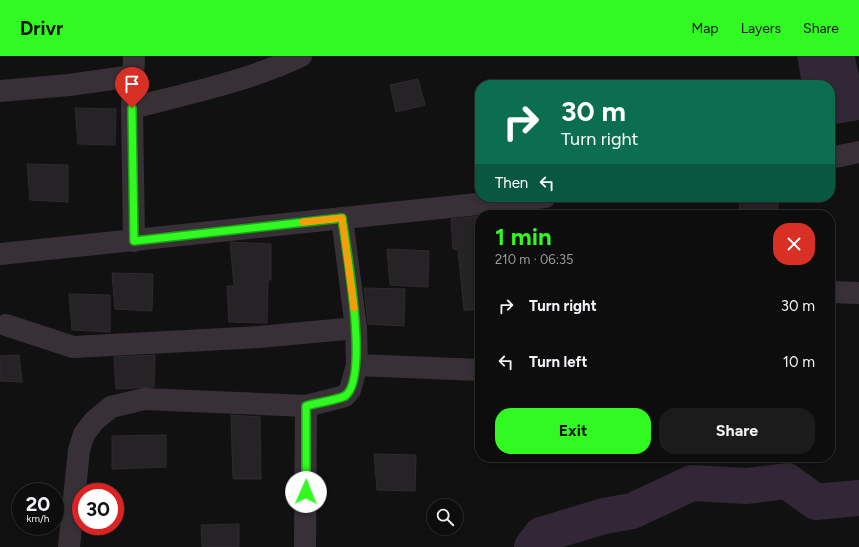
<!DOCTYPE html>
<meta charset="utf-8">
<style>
:root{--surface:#0e0d0e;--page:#1c1b1c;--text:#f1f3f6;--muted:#9b9c9e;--line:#2e2d2e;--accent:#30fa21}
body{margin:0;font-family:Figtree,sans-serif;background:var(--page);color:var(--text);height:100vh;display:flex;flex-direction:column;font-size:15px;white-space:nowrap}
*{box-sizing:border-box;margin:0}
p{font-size:13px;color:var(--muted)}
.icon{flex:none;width:22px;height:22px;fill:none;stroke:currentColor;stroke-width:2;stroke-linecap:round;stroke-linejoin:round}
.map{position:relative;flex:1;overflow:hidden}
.details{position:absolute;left:475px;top:154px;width:360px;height:252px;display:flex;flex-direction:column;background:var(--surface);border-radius:16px;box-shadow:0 2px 6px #0003,0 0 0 1px var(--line)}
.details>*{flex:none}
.top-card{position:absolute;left:475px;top:24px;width:360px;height:122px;border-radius:16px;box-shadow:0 2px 6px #0003,0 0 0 1px var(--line);background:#0b6e4f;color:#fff;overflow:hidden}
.buttons{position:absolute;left:427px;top:443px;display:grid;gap:8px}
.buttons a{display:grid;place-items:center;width:36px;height:36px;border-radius:50%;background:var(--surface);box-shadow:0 2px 6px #0003,0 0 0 1px var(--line);font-size:20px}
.speed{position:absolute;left:12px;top:427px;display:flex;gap:8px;font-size:20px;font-weight:700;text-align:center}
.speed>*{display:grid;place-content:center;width:52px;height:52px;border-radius:50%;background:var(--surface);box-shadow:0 2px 6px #0003,0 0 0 1px var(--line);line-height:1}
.speed small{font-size:10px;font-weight:400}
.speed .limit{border:6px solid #d22;background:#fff;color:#111}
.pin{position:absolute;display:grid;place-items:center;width:34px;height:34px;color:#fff;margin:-41px -17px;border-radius:50% 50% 50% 0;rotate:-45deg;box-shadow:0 0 4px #0007}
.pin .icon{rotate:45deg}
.me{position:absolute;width:44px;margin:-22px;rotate:1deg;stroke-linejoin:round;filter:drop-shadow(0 0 3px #0008)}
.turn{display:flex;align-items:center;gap:14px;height:84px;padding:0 20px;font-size:18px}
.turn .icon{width:52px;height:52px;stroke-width:2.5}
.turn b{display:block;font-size:28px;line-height:34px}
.then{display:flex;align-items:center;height:38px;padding:0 20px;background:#0003;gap:8px;font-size:15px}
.round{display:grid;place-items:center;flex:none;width:42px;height:42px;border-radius:16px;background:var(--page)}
.head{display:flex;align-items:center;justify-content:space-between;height:68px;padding:0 20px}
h1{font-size:24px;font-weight:700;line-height:30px;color:var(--accent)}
.button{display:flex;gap:8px;margin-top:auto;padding:8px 20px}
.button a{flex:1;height:46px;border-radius:16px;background:var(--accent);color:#111;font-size:16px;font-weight:700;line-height:46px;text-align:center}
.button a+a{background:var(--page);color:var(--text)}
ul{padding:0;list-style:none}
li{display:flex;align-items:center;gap:12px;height:56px;padding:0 20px}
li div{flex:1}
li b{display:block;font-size:15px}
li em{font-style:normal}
header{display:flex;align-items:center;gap:24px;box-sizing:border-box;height:56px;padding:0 20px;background:var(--accent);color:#111}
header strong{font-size:19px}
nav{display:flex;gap:22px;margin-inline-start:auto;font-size:14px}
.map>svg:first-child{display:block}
</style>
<header>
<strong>Drivr</strong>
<nav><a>Map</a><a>Layers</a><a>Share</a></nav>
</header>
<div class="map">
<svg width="859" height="491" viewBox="0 0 859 491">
<rect width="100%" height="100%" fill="#121112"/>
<polygon fill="#322736" points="797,0 855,0 859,20 859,64 830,69 830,29 802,29"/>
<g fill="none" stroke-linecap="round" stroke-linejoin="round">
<polyline stroke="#322736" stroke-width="36" points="532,491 541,479 604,460 632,455 692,427 747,430 787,425 816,446 859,442"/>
</g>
<g fill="#262326" stroke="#2e2a2d">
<polygon points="418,23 425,49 396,56 390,29"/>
<polygon points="75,52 116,53 115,89 78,88"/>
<polygon points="27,108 68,109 68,146 30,144"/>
<polygon points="739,141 778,141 778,159 740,158"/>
<polygon points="480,160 480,254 464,254 458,194 453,193 451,163"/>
<polygon points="230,186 271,188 271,224 268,224 267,267 229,266 227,230 234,230"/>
<polygon points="387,193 429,195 428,231 390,229"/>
<polygon points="112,217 153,218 152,255 115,253"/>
<polygon points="364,232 405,233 404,270 368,268"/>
<polygon points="69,238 110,239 110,276 72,274"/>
<polygon points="19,299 22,326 0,325 0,300"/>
<polygon points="155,299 154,331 116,333 114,301"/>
<polygon points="231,359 260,361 261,423 233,423"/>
<polygon points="166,379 166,411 112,413 112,380"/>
<polygon points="374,398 416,399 415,435 377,434"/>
<polygon points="239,468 239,491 202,491 201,469"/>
</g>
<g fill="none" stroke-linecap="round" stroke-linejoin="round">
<g stroke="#373137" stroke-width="22">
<polyline points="134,0 132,52 134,185"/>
<polyline points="0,35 69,29 133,20"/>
<path d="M132,52C189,37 248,25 301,0"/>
<polyline points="830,102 859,96"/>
<polyline points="0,198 545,141"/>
<polyline points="830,236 859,237"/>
<polyline points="6,269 73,291 259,281 356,272"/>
<polyline points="357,309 480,314"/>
<polyline points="69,491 79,394 84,378 94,365 111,351 144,343 306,350 345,340 350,334 357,309 356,272 342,162"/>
<polyline points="305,491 306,350"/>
</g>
</g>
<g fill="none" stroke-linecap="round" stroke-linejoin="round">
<g stroke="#1fa215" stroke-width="10">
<path id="route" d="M132,52L134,185L342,162C346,192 370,323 345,340C337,344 316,347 306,350V436"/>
</g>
<use href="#route" stroke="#30fa21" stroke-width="7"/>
<polyline stroke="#f59e0b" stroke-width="7" points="303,166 342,162 354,252"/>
</g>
</svg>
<div class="buttons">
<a><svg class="icon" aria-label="search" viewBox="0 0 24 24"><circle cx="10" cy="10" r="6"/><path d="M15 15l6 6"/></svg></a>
</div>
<div class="speed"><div>20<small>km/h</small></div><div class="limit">30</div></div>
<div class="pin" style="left:132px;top:52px;background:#d93025"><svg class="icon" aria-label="arrive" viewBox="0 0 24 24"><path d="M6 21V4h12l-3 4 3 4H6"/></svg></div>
<svg class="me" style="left:306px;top:436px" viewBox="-20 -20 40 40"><circle r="19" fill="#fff"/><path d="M0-13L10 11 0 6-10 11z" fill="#30fa21"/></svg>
<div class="top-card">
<div class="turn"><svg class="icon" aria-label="right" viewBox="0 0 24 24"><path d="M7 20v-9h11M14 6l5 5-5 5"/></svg><div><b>30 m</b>Turn right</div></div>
<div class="then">Then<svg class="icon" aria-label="left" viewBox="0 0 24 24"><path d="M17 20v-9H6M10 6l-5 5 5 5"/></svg></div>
</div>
<section class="details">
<div class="head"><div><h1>1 min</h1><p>210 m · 06:35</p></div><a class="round" style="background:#d93025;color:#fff"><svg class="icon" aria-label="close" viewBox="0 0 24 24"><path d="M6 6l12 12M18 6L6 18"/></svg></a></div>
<ul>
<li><svg class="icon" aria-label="right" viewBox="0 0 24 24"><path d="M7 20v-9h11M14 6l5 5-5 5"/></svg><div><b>Turn right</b></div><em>30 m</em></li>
<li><svg class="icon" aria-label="left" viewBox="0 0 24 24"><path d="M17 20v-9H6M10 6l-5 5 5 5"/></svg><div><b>Turn left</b></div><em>10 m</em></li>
</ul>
<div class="button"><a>Exit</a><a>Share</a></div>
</section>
</div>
